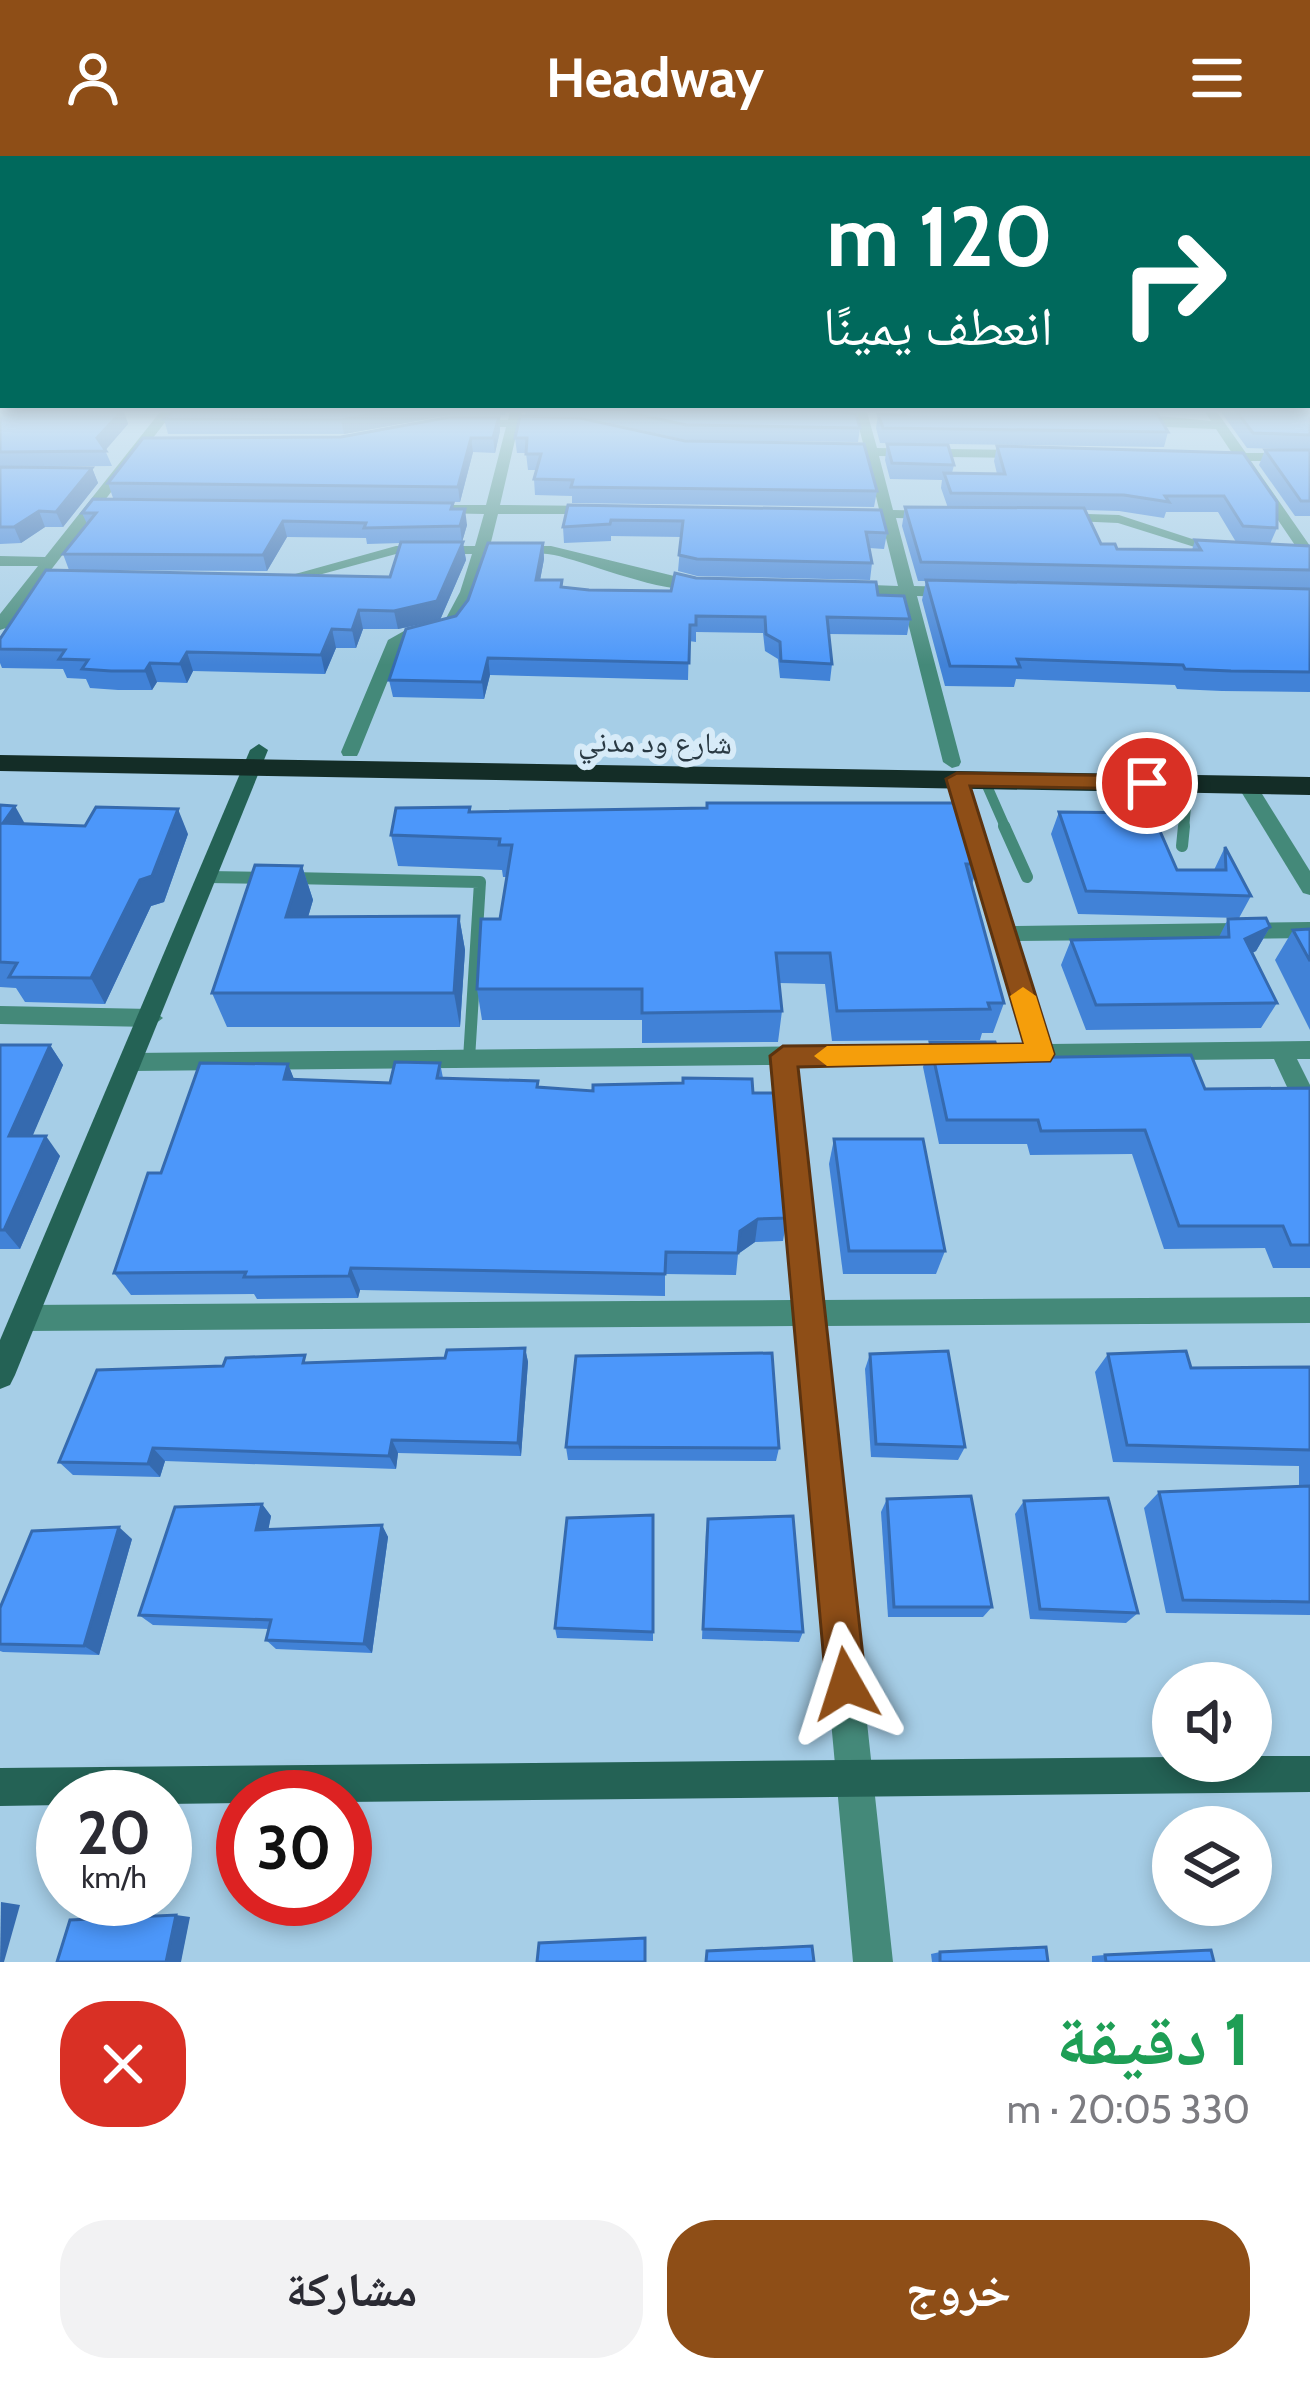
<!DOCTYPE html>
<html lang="ar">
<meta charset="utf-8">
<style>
:root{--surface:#fff;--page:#f2f2f3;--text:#2b2b33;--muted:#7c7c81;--accent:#8e4e17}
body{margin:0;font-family:Cabin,"Noto Naskh Arabic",sans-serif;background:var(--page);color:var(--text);direction:rtl;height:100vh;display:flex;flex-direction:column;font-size:45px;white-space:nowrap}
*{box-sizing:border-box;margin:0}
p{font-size:39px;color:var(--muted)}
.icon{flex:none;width:66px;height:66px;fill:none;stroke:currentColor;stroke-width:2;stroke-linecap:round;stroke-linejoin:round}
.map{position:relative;height:1806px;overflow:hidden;direction:ltr}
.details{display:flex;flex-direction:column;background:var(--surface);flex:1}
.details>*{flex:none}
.banner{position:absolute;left:0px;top:0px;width:1311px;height:252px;box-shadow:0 6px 18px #0003;direction:rtl;background:#00695c;color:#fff;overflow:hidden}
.controls{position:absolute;left:1152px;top:1506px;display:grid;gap:24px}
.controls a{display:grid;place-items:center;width:120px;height:120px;border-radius:50%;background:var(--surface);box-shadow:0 6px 18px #0003;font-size:60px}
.speed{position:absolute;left:36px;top:1614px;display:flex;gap:24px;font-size:60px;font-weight:700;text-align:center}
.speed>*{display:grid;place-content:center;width:156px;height:156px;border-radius:50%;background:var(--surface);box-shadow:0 6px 18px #0003;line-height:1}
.speed small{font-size:30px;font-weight:400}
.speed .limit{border:18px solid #d22;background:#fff;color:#111}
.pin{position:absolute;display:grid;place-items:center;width:102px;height:102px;color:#fff;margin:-51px;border:6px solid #fff;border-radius:50%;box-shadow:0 3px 12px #0007}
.me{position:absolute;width:132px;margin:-66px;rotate:354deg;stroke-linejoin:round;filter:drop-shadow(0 0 9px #0008)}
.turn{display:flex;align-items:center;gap:42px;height:252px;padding:0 60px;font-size:54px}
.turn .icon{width:156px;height:156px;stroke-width:2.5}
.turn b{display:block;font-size:84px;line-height:102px}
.round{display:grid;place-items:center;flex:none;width:126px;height:126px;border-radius:48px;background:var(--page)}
.head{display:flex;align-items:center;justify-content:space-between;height:204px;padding:0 60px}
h1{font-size:72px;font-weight:700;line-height:90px;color:#1e9e55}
.button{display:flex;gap:24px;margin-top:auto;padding:24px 60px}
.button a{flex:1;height:138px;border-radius:48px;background:var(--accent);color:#fff;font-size:48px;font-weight:700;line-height:138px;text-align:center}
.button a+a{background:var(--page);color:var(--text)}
header{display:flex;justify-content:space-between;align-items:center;height:156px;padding:0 60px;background:var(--accent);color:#fff;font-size:54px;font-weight:700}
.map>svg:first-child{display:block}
</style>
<header><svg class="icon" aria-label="menu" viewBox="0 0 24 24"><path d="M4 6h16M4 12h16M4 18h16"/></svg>Headway<svg class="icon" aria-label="person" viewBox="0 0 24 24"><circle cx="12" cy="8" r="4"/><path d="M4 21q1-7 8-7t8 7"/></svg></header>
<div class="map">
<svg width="1310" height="1806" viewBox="0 0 1310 1806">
<rect width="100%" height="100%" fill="#a6cee7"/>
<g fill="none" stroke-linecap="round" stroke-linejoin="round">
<g stroke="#448979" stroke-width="10">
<polyline points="984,623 1006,673"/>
<polyline points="1184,673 1188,628"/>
</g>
<g stroke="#448979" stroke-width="12">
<polyline points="1004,670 1027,721"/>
<polyline points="1182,690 1184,670"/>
<polyline points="208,721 268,722"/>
<polyline points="291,722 480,726 469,903"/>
</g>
<g fill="#448979" fill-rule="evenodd">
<polygon points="160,256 173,256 6,472 0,474 0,458 38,410 0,410 0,400 45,401"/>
<path d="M510,256H522L520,264L554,268L548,272L518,271L500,349L595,350L602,354L595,358H498L490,390H551L711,429C682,447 589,406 554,399C533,395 509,398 487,398L466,459L455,474L403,487L359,596L357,600H343L341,596L388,484L404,475L443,468L460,436L472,398H396L278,430L270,425L396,390H475L484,358L432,357L425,353L432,349H486L506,271H469L463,267L469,263L508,264Z"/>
<polygon points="855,256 867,256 877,292 1025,294 1032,298 1025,302 879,300 893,354 937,355 944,359 937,363 896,362 914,430 955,431 963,436 955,441 917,440 961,606 959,610 952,612 943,606 901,439 845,438 837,433 845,428 898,430 881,362 852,361 845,357 852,353 879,353 866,299 838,299 831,295 838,291 864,291"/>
<polygon points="1117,256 1211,265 1205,256 1217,256 1246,297 1310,297 1310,305 1251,305 1310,390 1310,405 1305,404 1238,305 1211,304 1211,298 1232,297 1216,273 1165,271"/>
<polygon points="1056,357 1119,359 1232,396 1220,399 1118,367 1051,364 1049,361"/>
<polygon points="957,617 966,623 1012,770 1310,766 1310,782 1017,785 1049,888 1310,885 1310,903 1297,903 1310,929 1310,964 1301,961 1274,903 796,908 821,1144 1310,1141 1310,1167 824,1170 893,1806 853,1806 795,1170 24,1175 14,1171 10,1162 14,1153 24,1149 793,1144 772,909 132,915 123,913 120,906 123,899 132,897 1025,888 948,623"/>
<polygon points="1247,623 1254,625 1310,715 1310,739 1303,737 1237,629"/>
<polygon points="0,850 151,853 163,862 151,871 0,868"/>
</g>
<g fill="#246255" fill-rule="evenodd">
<polygon points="259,588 268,594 15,1219 10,1229 0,1233 0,1184 250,594"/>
<polygon points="1251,1600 1310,1600 1310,1636 345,1646 345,1641 243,1641 243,1647 165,1648 165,1641 63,1641 63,1649 0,1650 0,1612 1173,1601 1173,1605 1251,1605"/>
</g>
<polygon fill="#142d27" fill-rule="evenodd" points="0,599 1310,621 1310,639 0,615"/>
</g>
<g fill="#4182d7" fill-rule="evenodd">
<polygon points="0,256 124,256 128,268 105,294 112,310 0,311"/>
<polygon points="172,256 506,256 505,259 450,259 344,278 168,278 164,263"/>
<polygon points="525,256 841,256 860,272 858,286 686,284 582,261 526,259"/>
<polygon points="899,256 1154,256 1168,276 1164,291 880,287 876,272 878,258 900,258"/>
<polygon points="1221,256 1310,256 1310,294 1247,292"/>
<polygon points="520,260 877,335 874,351 572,347 572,340 535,339 534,323 536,314 528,314 526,297 517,297 515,282"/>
<polygon points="499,261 500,275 495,297 473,296 460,346 113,342 108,327"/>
<path d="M887,288L954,309L952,317L997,318L994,305L997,290L1243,297L1277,372L1270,388L1310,390V536L1222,535L1177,533L1175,529L1016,523L1014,531L945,530L922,444L926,425H918L902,370L905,351L948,352L941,332L942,324L890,323L885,304ZM1085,354L1119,355L1164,362L1166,356H1218L1236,386L1195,384L1192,394L1117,393L1101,388Z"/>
<polygon points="1265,294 1310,294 1310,360 1295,360 1259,309"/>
<polygon points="0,311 92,312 98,327 63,371 45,371 21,387 0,388"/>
<polygon points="568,349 887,377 884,393 869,392 872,407 870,424 697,420 678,415 681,381 611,380 611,385 564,387 563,371"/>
<polygon points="454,353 467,369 462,386 466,404 440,464 398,473 363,473 356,492 336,492 325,518 193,515 187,527 157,526 152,534 118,534 90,532 86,523 67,522 63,513 2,512 0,507 0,493 390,421 401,387 367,388 366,382 287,381 267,415 69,414 63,398 87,368 82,357"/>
<polygon points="543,387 544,403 540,424 563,431 589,434 671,435 696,422 878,439 910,463 907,479 829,478 832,508 830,525 780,522 778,503 765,495 763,477 696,476 696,486 689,485 688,524 490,519 484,543 393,541 389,524 456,460"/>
<polygon points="0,649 25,668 188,678 164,746 151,750 105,848 25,846 16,832 0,831"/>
<polygon points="470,651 471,655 978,708 972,729 1004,847 993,877 982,877 980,884 832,885 825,828 779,827 782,855 778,886 642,887 642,864 482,864 477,833 500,763 507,721 503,721 502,714 398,710 391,679"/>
<polygon points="1059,656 1177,714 1214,714 1225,691 1251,740 1239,762 1270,771 1256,795 1252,797 1277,847 1261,872 1086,874 1061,809 1071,784 1219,781 1228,763 1239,762 1078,758 1051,678"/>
<polygon points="302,710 313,744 308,761 459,760 465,794 460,871 227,871 212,837"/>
<polygon points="1310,773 1310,874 1275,804 1293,774"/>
<polygon points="930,886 1000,902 1205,933 1310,932 1310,1112 1273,1112 1265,1092 1164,1093 1132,998 1030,999 1027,988 939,988 923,911"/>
<polygon points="0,889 50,889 63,909 32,980 60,1000 20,1093 0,1093"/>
<polygon points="440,907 443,922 539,932 593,935 753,937 787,1062 783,1085 755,1086 738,1098 736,1119 665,1118 665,1140 360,1134 358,1142 257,1143 254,1138 131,1139 114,1117 288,908 294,924 390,927"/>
<polygon points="834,983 945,1095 936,1118 843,1118 829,1008"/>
<polygon points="525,1192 528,1206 521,1300 398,1297 396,1313 165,1305 160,1321 73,1319 59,1306 308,1206 445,1202"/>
<polygon points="870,1198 965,1291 958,1304 871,1301 865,1213"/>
<polygon points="1108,1198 1191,1212 1310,1211 1310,1459 1166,1457 1144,1352 1159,1336 1299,1331 1299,1310 1113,1306 1095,1216"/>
<polygon points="566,1291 779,1292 776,1305 568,1304"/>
<polygon points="887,1343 992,1451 983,1461 888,1461 881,1356"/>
<polygon points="1024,1345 1138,1457 1126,1467 1030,1463 1015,1358"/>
<polygon points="262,1348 271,1360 268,1374 382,1369 388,1381 372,1497 276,1493 266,1484 269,1473 153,1469 139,1459"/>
<polygon points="653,1359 653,1485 557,1482 555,1472"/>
<polygon points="706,1375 803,1476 799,1486 702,1483"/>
<polygon points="132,1383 99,1499 3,1496 0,1495 0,1452"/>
<polygon points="940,1796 1048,1806 932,1806 931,1798"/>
<polygon points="1105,1799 1214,1806 1092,1806 1092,1800"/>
</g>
<g fill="#356aaf">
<polygon points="109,256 124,256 128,268 103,297 97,282"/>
<polygon points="383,256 450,256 450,259 344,278 341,264"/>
<polygon points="499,261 500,275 495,297 493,282"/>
<polygon points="471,282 473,296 460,346 458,331"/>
<polygon points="92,312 98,327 63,371 56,356"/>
<polygon points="465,353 467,369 462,386 460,370"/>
<polygon points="39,355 45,371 21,387 14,371"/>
<polygon points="283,365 287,381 267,415 263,399"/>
<polygon points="463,386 466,404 440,464 398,473 394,455"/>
<polygon points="543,387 544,403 537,440 536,424"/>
<polygon points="359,454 363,473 356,492 352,474"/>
<polygon points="332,473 336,492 325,518 321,499"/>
<polygon points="187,496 193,515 187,527 180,508"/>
<polygon points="488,502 490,519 484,543 482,526"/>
<polygon points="150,507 157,526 152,534 145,515"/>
<polygon points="15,650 29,675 3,667"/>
<polygon points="178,653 188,678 164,746 151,750 105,848 91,822 140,724"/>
<polygon points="302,710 313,744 298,795 286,761"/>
<polygon points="459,760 465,794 460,871 454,837"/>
<polygon points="1270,771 1256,795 1231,807 1245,783"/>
<polygon points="50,889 63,909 24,1000 9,980"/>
<polygon points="288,908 298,933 284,923"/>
<polygon points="46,980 60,1000 20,1093 4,1074"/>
<polygon points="758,1063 755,1086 738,1098 740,1075"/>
<polygon points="351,1112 360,1134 358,1142 349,1120"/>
<polygon points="525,1192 528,1206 521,1300 518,1287"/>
<polygon points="392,1284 398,1297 396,1313 389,1300"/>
<polygon points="153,1292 165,1305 160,1321 148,1308"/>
<polygon points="262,1348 271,1360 266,1386 256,1374"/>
<polygon points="382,1369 388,1381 372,1497 364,1488"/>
<polygon points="119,1371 132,1383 99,1499 84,1490"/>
<polygon points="1,1746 20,1749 4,1806 0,1806"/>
<polygon points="176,1759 190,1761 181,1806 166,1806"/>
</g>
<g fill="#4c97fa" stroke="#356aaf" stroke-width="3">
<polygon points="0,256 121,256 97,282 106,295 0,296"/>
<polygon points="172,256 383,256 341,264 164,263"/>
<polygon points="627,256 841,256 856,258 860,272 686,269"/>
<polygon points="905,256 1154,256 1157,257 1168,276 883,272 878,258 906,259"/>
<polygon points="1237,256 1310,256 1310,279 1253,277"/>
<polygon points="520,260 580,262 685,285 864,288 877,335 571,331 573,324 534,323 541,298 526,298 527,282 515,282"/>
<polygon points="450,261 499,261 493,282 471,282 458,331 108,327 143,282 341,281"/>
<polygon points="887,288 948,289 954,309 892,307"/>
<polygon points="997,290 1243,297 1277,346 1277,372 1243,370 1224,340 1165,340 1169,346 1124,339 951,337 944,317 1005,318"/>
<polygon points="1265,294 1310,294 1310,345 1301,345"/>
<polygon points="0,311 92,312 56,356 39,355 14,371 0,371"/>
<polygon points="93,343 453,347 451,353 465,353 460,370 364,372 366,367 283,365 263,399 63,398 96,357 82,357"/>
<polygon points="568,349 881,354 887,377 866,376 872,407 697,403 679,399 683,365 611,364 610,368 563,371"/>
<polygon points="905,351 1084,352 1101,388 1115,388 1117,393 1201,394 1195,384 1310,390 1310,414 921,406"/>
<polygon points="401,386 463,386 437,445 394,455 359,454 352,474 332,473 321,499 187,496 180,508 150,507 145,515 111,515 82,513 88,504 59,503 65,494 0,493 0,483 46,414 390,421"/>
<polygon points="488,387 543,387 536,424 562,424 561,431 589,434 671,435 675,417 696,422 876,426 878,439 904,440 910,463 827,461 832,508 781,505 780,486 766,478 765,461 696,460 696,469 690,469 689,507 488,502 482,526 389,524 406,473 456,460 468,444"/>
<polygon points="926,424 1310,433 1310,516 1231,515 1185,513 1183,509 1017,503 1020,511 950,510"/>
<polygon points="707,647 961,647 978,708 966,708 1004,847 988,847 990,853 837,855 830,797 776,797 782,855 642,857 642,833 477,833 481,763 500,763 512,689 499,689 500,683 391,679 396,652 470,651 469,656 707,652"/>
<polygon points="0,649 15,650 3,667 85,670 96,651 178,653 152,720 140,724 91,822 9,821 17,807 0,806"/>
<polygon points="1059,656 1152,657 1177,714 1226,714 1225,691 1251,740 1086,735"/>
<polygon points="255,709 302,710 286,761 459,760 454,837 212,837"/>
<polygon points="1266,762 1270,771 1245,783 1277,847 1096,849 1071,784 1229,781 1228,763"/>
<polygon points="1310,773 1310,805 1293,774"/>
<polygon points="930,886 995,886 1000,902 1191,899 1205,933 1310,932 1310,1089 1291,1089 1283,1070 1179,1070 1145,974 1041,975 1038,964 947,964"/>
<polygon points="0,889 50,889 9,980 46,980 4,1074 0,1074"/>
<polygon points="395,906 440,907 437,922 538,925 537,931 593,935 593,929 683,927 683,922 752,923 753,937 775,937 787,1062 758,1063 740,1075 738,1097 666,1096 665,1118 351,1112 349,1120 244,1121 246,1116 114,1117 148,1017 161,1017 200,907 288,908 284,923 390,927"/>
<polygon points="834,983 923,983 945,1095 849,1095"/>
<polygon points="525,1192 518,1287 392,1284 389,1300 153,1292 148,1308 59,1306 97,1214 223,1210 226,1202 305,1199 303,1207 445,1202 447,1194"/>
<polygon points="948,1195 965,1291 876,1288 870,1198"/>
<polygon points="1186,1195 1191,1212 1310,1211 1310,1294 1127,1289 1108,1198"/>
<polygon points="772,1197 779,1292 566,1291 576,1200"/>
<polygon points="1310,1330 1310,1446 1183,1444 1159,1336"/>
<polygon points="971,1340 992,1451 894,1451 887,1343"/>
<polygon points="1108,1342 1138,1457 1040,1453 1024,1345"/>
<polygon points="262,1348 256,1374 382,1369 364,1488 266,1484 271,1464 139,1459 175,1351"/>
<polygon points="653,1359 653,1476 555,1472 567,1362"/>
<polygon points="793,1360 803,1476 703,1473 708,1363"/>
<polygon points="119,1371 84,1490 0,1488 0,1452 32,1375"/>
<polygon points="176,1759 166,1806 57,1806 70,1764"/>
<polygon points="645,1782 645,1806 537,1806 539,1787"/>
<polygon points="812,1790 814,1806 706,1806 707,1795"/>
<polygon points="1046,1791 1048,1806 940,1806 940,1796"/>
<polygon points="1211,1794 1214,1806 1106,1806 1105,1799"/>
</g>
<linearGradient id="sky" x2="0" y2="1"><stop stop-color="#5cace3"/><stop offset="0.5" stop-color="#d7e9f4"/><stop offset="1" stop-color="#d7e9f4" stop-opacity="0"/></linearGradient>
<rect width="1310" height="509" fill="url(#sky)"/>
<polygon fill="#8e4e17" stroke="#5c330f" stroke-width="3" points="957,617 1147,620 1158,627 1147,633 970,630 1054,898 1050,905 798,911 866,1528 860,1543 846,1549 832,1543 826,1528 770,900 783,890 1024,888 946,623"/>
<polygon fill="#f59e0b" points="1023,831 1036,840 1054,898 1050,905 827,910 814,900 827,890 1024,888 1010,840"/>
<g text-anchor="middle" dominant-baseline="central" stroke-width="12" stroke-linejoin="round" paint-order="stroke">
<g font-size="30" fill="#293943" stroke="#d7ebf8">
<text transform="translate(655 586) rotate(1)">شارع ود مدني</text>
</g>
</g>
</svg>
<div class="controls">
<a><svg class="icon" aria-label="sound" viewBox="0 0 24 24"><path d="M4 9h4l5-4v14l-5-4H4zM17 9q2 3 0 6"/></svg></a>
<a><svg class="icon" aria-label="layers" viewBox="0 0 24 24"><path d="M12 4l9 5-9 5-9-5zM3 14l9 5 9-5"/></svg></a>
</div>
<div class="speed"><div>20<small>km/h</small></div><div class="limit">30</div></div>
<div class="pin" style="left:1147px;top:627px;background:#d93025"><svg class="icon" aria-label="arrive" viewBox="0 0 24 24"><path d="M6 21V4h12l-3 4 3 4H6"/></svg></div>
<svg class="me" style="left:846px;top:1528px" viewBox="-20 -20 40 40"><path d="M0-17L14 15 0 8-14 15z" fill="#8e4e17" stroke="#fff" stroke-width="4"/></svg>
<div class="banner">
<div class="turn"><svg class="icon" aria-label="right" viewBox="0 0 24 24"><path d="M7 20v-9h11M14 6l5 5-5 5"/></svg><div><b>120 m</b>انعطف يمينًا</div></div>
</div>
</div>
<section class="details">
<div class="head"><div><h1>1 دقيقة</h1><p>330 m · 20:05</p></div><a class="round" style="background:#d93025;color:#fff"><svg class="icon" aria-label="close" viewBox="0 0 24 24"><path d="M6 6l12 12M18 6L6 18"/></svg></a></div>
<div class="button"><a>خروج</a><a>مشاركة</a></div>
</section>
